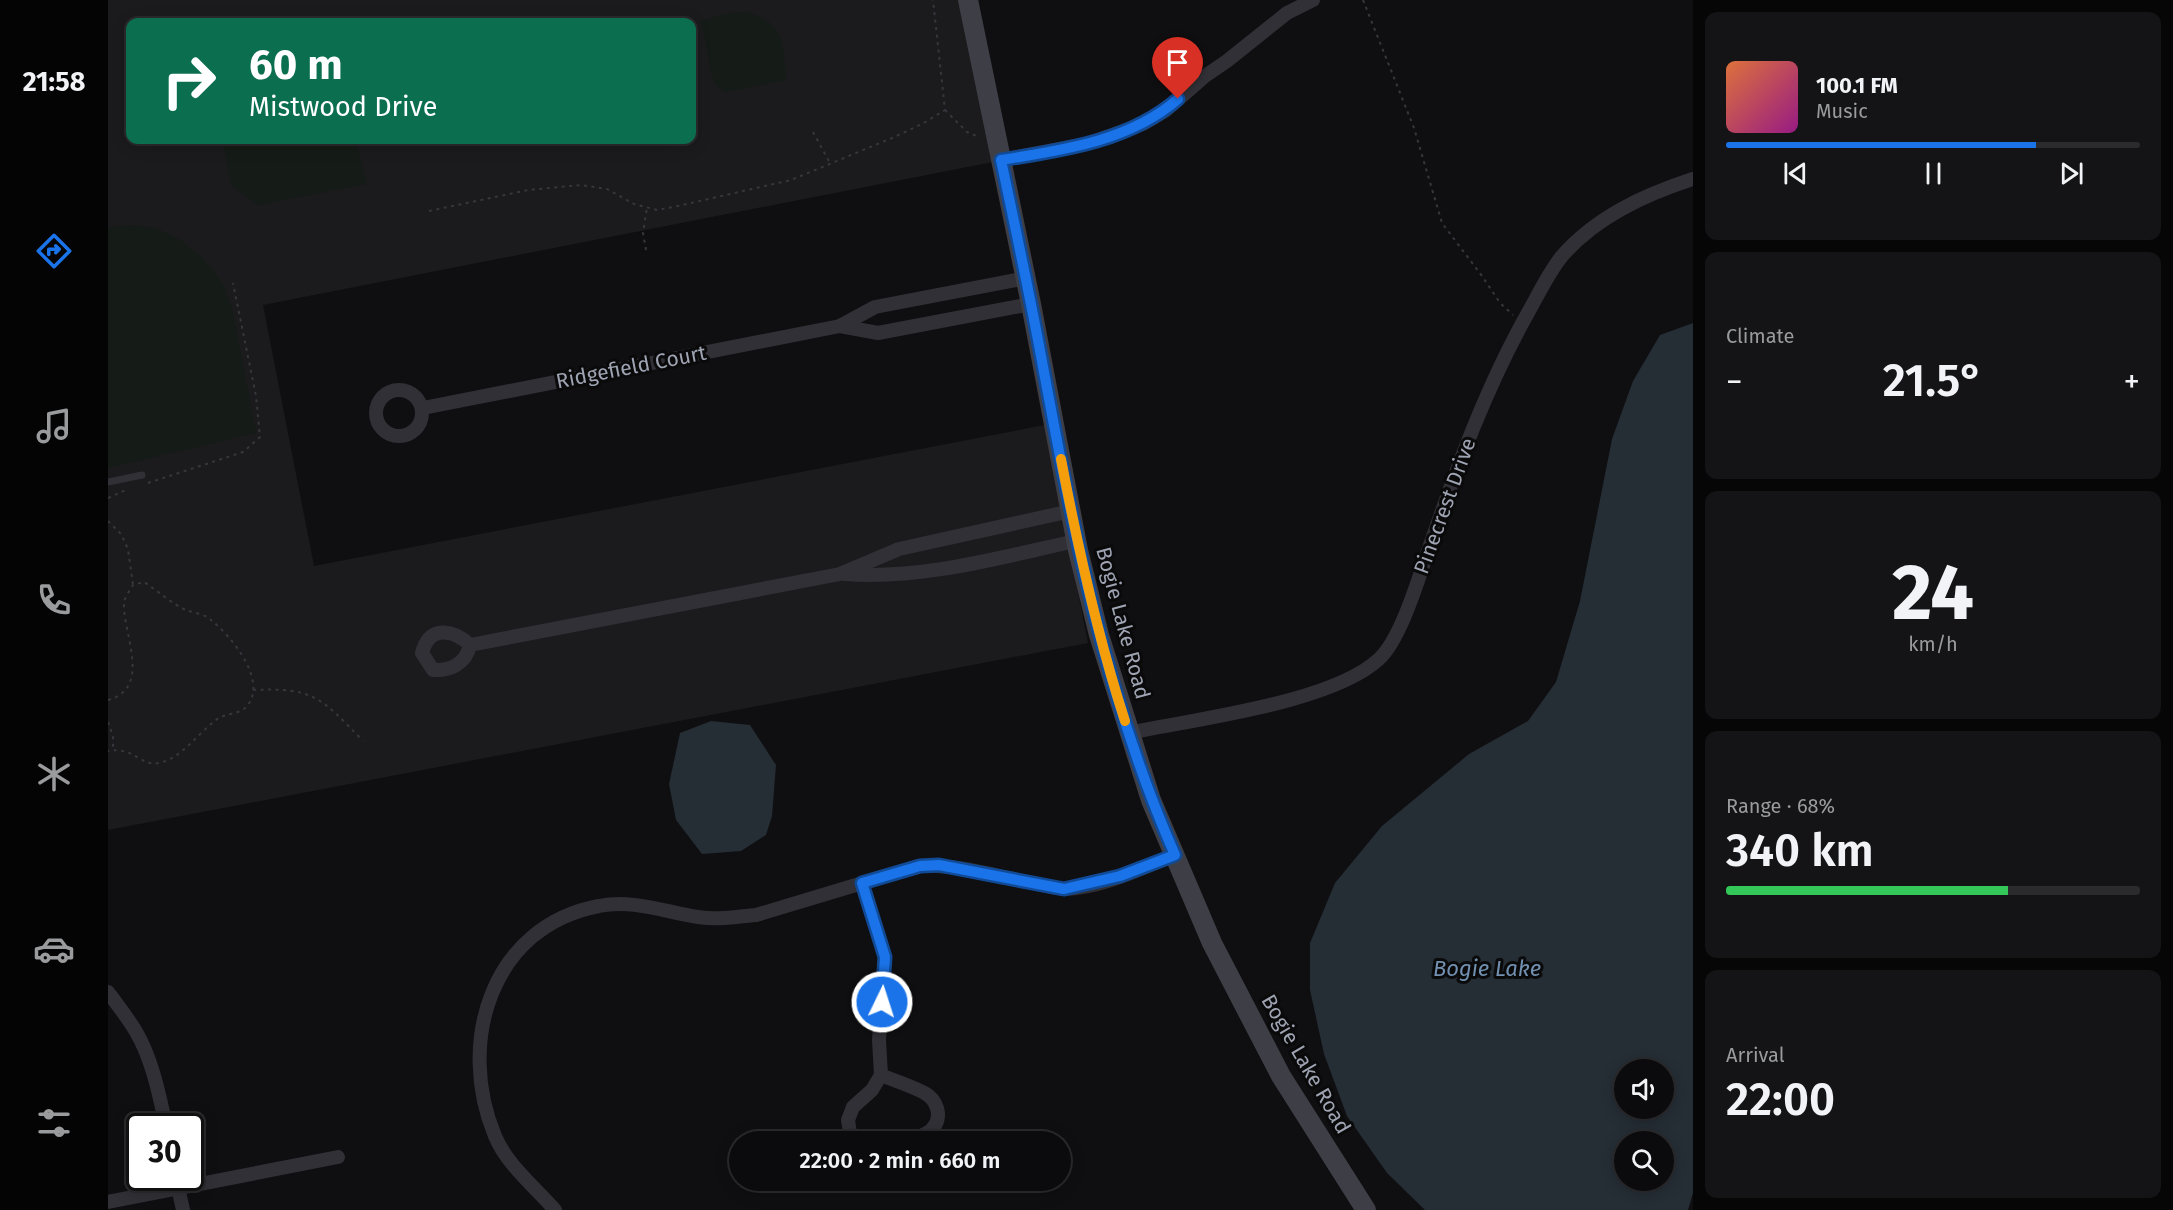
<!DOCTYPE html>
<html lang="en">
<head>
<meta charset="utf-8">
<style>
  :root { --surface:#0b0b0d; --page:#141416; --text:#f1f3f6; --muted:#9a9b9d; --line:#2b2b2e; --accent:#1a73e8 }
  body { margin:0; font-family:"Fira Sans",sans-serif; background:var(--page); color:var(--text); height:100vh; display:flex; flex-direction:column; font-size:22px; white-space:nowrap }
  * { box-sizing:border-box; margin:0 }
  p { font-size:20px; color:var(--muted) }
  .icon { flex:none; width:33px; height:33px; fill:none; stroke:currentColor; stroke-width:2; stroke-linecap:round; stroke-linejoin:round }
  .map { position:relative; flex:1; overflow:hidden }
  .sheet { display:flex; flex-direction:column; gap:12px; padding:12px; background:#060607; width:480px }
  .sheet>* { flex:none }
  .banner { position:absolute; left:18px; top:18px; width:570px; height:126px; border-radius:12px; box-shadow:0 3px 15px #0003,0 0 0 2px var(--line); background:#0b6e4f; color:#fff; overflow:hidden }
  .tools { position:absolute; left:1506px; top:1059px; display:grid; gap:12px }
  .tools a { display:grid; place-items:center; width:60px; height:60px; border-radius:50%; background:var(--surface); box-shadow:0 3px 15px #0003,0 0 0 2px var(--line); font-size:30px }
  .speed { position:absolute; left:18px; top:1113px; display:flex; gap:12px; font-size:30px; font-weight:700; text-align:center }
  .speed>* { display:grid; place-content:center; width:78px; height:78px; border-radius:50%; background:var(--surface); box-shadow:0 3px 15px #0003,0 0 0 2px var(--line); line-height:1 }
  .speed .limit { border:3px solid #111; border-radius:9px; background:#fff; color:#111 }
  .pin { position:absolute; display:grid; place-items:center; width:51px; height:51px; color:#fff; margin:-62px -26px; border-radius:50% 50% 50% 0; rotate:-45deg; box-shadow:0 0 6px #0007 }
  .pin .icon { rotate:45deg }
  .me { position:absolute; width:66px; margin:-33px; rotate:4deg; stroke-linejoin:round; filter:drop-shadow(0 0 4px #0008) }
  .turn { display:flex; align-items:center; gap:21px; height:126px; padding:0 24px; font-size:27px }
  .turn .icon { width:78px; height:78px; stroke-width:2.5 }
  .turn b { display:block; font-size:42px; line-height:51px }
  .big { font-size:45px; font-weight:600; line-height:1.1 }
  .sheet .tile { flex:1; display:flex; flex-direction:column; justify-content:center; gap:9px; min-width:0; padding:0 21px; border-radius:12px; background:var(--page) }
  .sheet .dial { align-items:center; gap:0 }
  .dial b { font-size:78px; line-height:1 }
  .song { display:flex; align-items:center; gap:18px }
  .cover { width:72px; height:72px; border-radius:9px; background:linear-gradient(135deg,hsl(20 70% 55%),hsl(310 70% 35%)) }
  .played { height:6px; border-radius:3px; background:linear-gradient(90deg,var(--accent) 75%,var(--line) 75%) }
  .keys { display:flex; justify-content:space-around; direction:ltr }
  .heat { display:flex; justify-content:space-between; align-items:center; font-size:33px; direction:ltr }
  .charge { height:9px; border-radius:4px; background:linear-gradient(90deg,#34c759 68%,var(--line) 0) }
  .trip { position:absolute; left:621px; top:1131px; width:342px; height:60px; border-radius:30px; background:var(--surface); box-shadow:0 3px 15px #0003,0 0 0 2px var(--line); font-weight:600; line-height:60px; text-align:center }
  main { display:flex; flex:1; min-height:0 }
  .menu { display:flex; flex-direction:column; width:108px; justify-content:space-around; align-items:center; background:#040405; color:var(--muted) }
  .menu .icon { width:42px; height:42px }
  .menu .on { color:var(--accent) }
  .menu b { font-size:27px; color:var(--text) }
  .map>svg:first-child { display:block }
  .built { fill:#1b1b1e; fill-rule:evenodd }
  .green { fill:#151b16 }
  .water { fill:#252d35; fill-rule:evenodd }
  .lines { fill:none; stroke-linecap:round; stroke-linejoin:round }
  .path { stroke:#36373d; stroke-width:2; stroke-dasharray:3 4.5; stroke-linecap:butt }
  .service { stroke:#303036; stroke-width:7 }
  .minor { stroke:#303036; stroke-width:14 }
  .secondary { stroke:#3e3f46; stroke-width:20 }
  .route-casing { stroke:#114b97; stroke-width:15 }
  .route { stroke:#1a73e8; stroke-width:10 }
  .slow { stroke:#f59e0b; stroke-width:10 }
  .labels { text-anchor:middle; stroke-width:6; stroke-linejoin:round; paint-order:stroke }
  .street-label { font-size:21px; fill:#9fa4b3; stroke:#0a0a0b }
  .water-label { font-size:22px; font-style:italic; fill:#7290b1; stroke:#0a0a0b }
</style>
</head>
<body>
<main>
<nav class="menu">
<b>21:58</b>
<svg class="icon on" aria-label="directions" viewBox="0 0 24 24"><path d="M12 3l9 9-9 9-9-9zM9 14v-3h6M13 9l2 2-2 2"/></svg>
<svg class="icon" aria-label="music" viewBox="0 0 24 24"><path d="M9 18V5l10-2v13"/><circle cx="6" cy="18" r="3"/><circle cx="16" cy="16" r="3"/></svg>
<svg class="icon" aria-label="phone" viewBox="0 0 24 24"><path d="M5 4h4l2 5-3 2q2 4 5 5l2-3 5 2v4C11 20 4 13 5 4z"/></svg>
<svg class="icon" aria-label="climate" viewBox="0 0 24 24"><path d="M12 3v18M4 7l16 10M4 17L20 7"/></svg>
<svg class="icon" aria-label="car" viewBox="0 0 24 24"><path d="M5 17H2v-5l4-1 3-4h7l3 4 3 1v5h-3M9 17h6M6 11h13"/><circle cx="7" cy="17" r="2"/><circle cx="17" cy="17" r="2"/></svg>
<svg class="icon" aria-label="filters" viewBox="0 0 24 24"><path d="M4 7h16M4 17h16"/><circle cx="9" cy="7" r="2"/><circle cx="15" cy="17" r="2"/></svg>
</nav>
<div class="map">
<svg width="1585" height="1210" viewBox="0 0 1585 1210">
  <rect width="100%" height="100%" fill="#0f0f11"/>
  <path class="built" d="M0 0H852L885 162 155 305 206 566 937 425 980 643 0 830ZM22 22H584V140H22Z"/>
  <g class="green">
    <path d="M636 12C676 20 676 45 678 80L617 92 606 83 593 21 622 13Z"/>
    <path d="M114 140H248L259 184 150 205 124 186Z"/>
    <path d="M23 225 47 228 71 239 94 257 114 282 124 308 148 433 0 468V227Z"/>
  </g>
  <g class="water">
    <path d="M1585 323V1193L1580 1210H1317L1279 1173 1239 1116 1216 1054 1202 990V943L1227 883 1274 826 1361 754 1420 721 1448 682 1472 601 1504 439 1525 381 1552 335ZM1516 1070H1556V1108H1516ZM1516 1142H1556V1180H1516Z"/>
    <path d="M603 721 642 725 668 765 664 816 658 835 633 851 594 854 568 820 561 784 572 733Z"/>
  </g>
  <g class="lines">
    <g class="path">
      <path d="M1255 0 1306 128 1334 223 1374 276 1392 303 1405 315"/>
      <path d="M837 110 859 132 871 137"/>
      <path d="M705 132 723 165"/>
      <path d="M321 211 420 190 473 185 499 189 526 204 549 210 570 206 683 180 784 138 814 124 837 110 825 0"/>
      <path d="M538 250 535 233 539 207"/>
      <path d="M40 483 135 452 152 437 148 396 125 283"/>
      <path d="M0 498 20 489"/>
      <path d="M0 521 13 534 20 549 25 585"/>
      <path d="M145 690C207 687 214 699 255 741"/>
      <path d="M0 700C45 688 14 632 16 602 17 597 22 590 25 585L36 582C50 591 64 604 78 610 86 613 97 614 103 620 123 636 159 679 140 705 131 716 118 712 108 720 89 734 74 758 51 763 33 767 26 746 0 751"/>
      <path d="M0 722 5 736V750"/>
    </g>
    <path class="service" d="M0 482 34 475"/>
    <g class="minor">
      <path d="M893 160 978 144 1035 124 1057 111 1097 76 1119 61 1179 13 1205 0"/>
      <path d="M732 326 770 333 923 304"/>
      <circle cx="291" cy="413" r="23"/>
      <path d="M315 408 732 326 767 307 918 278"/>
      <path d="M737 574C814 580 893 557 968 541"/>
      <path d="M362 645C358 664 342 671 325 670L314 653C321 626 344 628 362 645L732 574 791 549 963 511"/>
      <path d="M1021 733C1086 719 1224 703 1271 659 1293 639 1311 577 1321 548 1349 467 1379 385 1421 311 1431 293 1441 272 1454 256 1488 217 1536 195 1585 179"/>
      <path d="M0 992C9 1004 19 1017 27 1030 44 1058 51 1094 58 1126"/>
      <path d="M773 1075C786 1081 811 1088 821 1096 827 1101 829 1106 830 1113 831 1138 801 1138 782 1142"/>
      <path d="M751 1142 742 1133 740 1120 745 1107 764 1090 773 1075 771 1040 777 957 754 883"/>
      <path d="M68 1178 75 1210"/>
      <path d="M0 1202 230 1157"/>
      <path d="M447 1210C427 1187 399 1165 387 1136 348 1043 383 926 491 906 524 899 557 912 590 917 609 920 629 917 648 915L811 866C850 864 887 876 925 883 935 885 947 889 957 889 995 888 1033 868 1067 855"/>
    </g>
    <path class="secondary" d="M860 0 923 304 970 550 991 635 1043 800 1104 943 1173 1076 1258 1210"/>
  </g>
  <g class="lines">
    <defs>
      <path id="route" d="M774 1002 777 957 754 883 812 866 831 865 956 889 1012 876 1067 855C996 694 965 528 933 356 921 291 907 226 893 160 955 150 1022 141 1070 99"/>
    </defs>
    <use href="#route" class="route-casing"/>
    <use href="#route" class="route"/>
    <path class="slow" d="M953 459C970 548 989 635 1017 721"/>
  </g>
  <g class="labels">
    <g class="street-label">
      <text transform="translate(523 367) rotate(-11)" y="7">Ridgefield Court</text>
      <text transform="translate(1337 506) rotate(-70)" y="7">Pinecrest Drive</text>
      <text transform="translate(1015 623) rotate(75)" y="7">Bogie Lake Road</text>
      <text transform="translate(1198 1064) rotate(60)" y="7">Bogie Lake Road</text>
    </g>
    <g class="water-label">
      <text x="1379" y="976">Bogie Lake</text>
    </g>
  </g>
</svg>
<div class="tools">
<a><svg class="icon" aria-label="sound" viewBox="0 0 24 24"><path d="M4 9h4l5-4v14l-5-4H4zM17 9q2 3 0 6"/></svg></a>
<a><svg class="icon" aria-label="search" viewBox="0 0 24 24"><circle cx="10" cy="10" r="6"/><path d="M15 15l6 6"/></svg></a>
</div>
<div class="speed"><div class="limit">30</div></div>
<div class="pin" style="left:1070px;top:99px;background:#d93025"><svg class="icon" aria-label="arrive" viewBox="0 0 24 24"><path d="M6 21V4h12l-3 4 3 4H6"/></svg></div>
<svg class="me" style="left:774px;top:1002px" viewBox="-20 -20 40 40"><circle r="17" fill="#1a73e8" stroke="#fff" stroke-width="3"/><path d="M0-11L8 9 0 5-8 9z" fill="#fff"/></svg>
<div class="trip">22:00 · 2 min · 660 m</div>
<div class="banner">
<div class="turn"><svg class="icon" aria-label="right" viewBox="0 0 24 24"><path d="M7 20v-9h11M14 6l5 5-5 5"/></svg><div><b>60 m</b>Mistwood Drive</div></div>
</div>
</div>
<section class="sheet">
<div class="tile">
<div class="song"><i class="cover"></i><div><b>100.1 FM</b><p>Music</p></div></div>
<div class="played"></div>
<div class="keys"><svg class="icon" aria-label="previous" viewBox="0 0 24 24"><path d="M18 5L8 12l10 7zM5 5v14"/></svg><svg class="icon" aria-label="pause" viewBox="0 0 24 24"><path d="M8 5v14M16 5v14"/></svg><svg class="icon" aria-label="next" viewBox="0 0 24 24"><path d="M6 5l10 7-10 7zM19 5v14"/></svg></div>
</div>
<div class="tile"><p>Climate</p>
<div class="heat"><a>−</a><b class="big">21.5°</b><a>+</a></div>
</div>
<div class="tile dial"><b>24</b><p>km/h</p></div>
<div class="tile"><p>Range · 68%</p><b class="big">340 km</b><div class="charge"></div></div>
<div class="tile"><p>Arrival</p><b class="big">22:00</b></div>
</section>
</main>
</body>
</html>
